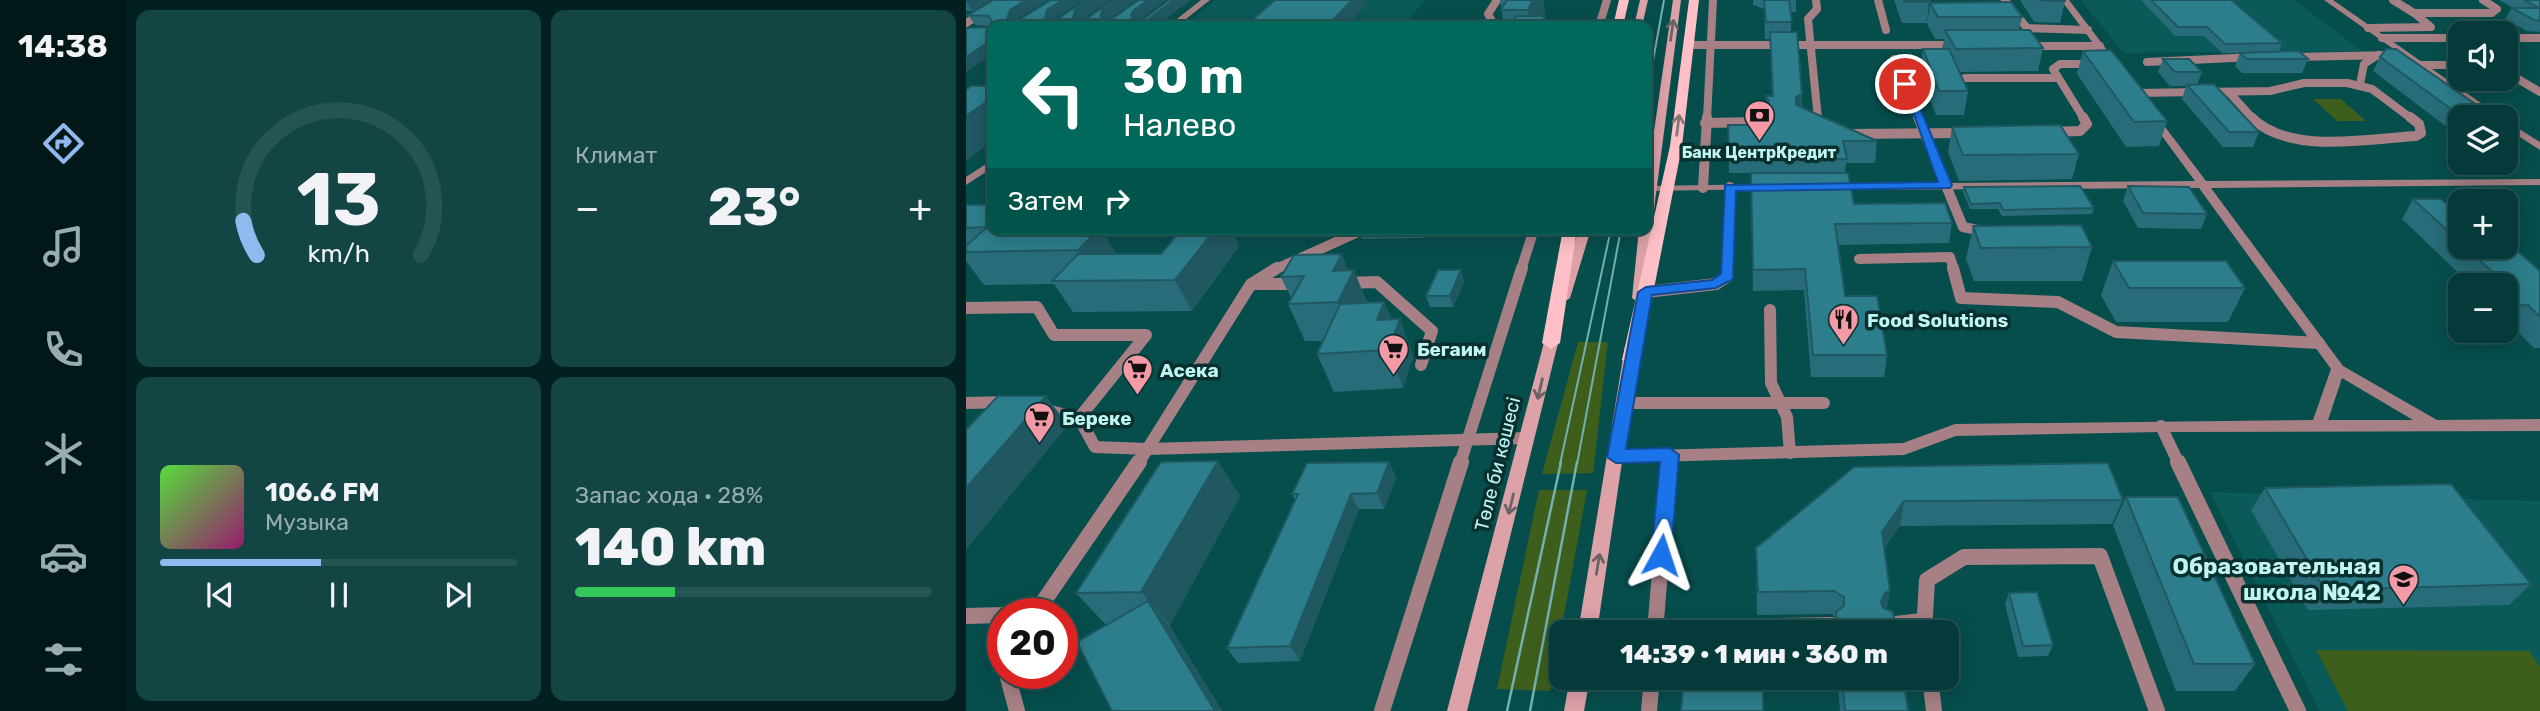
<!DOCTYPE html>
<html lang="ru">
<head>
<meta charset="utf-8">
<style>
  :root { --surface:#043a39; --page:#124544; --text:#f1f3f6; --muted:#97adae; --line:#255453; --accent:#90b9f0 }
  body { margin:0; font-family:Rubik,sans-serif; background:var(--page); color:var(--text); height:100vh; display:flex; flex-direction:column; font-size:26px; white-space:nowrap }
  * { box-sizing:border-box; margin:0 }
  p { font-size:23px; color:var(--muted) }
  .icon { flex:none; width:38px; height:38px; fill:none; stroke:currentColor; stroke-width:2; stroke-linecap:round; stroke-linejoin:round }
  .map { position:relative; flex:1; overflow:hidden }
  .drawer { display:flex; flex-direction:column; gap:10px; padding:10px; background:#02201f; width:840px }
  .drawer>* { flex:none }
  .guide { position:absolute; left:21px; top:21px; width:665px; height:214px; border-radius:14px; box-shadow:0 4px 18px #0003,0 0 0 2px var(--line); background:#00695c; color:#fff; overflow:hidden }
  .tools { position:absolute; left:1482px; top:21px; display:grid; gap:14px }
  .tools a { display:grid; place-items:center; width:70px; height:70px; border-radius:14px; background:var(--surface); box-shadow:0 4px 18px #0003,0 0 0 2px var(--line); font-size:35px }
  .speed { position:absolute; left:21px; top:598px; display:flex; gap:14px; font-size:35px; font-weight:700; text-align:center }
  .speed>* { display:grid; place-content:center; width:91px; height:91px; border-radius:50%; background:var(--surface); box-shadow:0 4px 18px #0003,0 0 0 2px var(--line); line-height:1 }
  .speed .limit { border:10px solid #d22; background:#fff; color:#111 }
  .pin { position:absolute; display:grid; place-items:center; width:60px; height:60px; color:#fff; margin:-30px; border:4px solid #fff; border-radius:50%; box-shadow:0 2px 7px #0007 }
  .me { position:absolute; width:77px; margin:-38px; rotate:5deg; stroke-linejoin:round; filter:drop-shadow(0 0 5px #0008) }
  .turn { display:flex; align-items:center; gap:24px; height:147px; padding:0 21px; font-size:32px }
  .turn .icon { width:91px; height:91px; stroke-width:2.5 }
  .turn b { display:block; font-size:49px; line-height:60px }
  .then { display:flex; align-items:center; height:66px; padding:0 21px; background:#0003; gap:14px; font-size:26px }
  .big { font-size:52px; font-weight:800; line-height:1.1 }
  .drawer .widget { flex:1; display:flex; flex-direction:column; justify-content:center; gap:10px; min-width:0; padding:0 24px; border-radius:14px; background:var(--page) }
  .drawer .dial { align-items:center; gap:0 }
  .dial svg { height:182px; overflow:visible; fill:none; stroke:var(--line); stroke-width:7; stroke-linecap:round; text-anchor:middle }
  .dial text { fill:var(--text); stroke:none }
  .song { display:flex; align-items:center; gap:21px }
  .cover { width:84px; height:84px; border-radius:10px; background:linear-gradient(135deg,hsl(110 70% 55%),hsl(320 70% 35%)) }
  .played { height:7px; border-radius:4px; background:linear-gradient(90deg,var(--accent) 45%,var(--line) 45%) }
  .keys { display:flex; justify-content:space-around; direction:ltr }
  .heat { display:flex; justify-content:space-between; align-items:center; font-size:38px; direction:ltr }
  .charge { height:10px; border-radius:5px; background:linear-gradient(90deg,#34c759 28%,var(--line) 0) }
  .drawer .tiles { flex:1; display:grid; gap:10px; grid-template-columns:repeat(2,1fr) }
  .trip { position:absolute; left:583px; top:620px; width:410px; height:70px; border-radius:14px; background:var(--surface); box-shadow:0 4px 18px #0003,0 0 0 2px var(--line); font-weight:800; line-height:70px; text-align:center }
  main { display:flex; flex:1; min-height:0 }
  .tabs { display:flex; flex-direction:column; width:126px; justify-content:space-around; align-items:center; background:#021717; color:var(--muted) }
  .tabs .icon { width:49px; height:49px }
  .tabs .on { color:var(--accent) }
  .tabs b { font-size:32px; color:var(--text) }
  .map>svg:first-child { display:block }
  .built { fill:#095a58 }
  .green { fill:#3e5e1c }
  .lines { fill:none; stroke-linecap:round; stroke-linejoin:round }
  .lane-far3 { stroke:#a68084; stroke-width:8 }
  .lane-far2 { stroke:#a68084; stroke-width:10 }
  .lane-far1 { stroke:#a68084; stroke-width:12 }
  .lane { stroke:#a68084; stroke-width:16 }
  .street { fill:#a68084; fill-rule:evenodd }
  .secondary { fill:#dda1a8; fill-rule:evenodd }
  .primary { fill:#febfc6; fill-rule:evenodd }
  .tram-far1 { stroke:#74b0ad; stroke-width:2 }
  .tram { stroke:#74b0ad; stroke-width:2.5 }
  .wall { fill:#276c78 }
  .shaded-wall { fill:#205862 }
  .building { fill:#2d7e8c; stroke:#205862; stroke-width:2 }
  .oneway { stroke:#686365 }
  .oneway2 { stroke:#84787a }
  .route { fill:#1a73e8; stroke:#114b97; stroke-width:2 }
  .labels { text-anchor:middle; stroke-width:7; stroke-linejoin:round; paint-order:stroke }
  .far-poi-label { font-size:16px; font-weight:bold; fill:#c1f5f2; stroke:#09302f }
  .poi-label { font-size:19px; font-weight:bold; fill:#c1f5f2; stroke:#09302f; text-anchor:start }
  .street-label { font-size:19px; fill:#c1f5f2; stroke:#09302f }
  .near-poi-label { font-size:23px; font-weight:bold; fill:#c1f5f2; stroke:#09302f; text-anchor:end }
</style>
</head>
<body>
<main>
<nav class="tabs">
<b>14:38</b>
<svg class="icon on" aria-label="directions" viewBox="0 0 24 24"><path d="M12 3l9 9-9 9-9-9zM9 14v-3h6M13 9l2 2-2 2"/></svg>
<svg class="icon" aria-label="music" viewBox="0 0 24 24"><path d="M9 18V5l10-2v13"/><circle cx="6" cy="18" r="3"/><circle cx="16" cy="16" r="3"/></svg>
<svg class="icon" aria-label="phone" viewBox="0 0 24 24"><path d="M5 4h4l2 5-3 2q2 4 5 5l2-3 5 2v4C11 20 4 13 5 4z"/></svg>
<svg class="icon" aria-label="climate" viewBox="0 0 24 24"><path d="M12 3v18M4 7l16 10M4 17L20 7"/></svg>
<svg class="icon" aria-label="car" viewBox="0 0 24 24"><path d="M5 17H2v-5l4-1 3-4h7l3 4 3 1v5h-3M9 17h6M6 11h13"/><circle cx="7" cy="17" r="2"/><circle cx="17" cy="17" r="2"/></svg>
<svg class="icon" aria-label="filters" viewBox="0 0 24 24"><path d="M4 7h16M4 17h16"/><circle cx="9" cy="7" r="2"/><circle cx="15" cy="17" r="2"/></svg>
</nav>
<section class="drawer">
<div class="tiles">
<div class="widget dial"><svg viewBox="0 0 100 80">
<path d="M14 69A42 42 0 1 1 86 69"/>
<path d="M14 69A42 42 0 0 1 8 54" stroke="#90b9f0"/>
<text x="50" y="56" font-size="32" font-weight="700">13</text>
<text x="50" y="72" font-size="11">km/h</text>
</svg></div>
<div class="widget"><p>Климат</p>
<div class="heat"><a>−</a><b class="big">23°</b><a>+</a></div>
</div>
<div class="widget">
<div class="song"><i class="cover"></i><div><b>106.6 FM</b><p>Музыка</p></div></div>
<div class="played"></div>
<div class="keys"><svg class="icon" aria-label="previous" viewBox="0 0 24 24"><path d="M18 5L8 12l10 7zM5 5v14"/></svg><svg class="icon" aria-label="pause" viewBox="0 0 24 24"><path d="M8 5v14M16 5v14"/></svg><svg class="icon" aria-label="next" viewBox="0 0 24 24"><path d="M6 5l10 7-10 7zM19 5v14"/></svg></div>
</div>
<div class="widget"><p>Запас хода · 28%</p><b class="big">140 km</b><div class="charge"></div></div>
</div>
</section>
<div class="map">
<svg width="1574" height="711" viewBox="0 0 1574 711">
  <rect width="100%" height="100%" fill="#064e4c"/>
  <g class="built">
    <path d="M250 0H459L438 26H217Z"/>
    <path d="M1115 0H1328L1396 51 1158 53Z"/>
    <path d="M1244 492 1574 501V711H1354Z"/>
  </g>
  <g class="green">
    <path d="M1347 99H1375L1400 121H1371Z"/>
    <path d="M612 342H642L627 473 576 474Z"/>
    <path d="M573 490H621L584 691 531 689Z"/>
    <path d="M1350 650 1563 651 1574 667V711H1382Z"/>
  </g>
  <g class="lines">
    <g class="lane-far3">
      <path d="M850 0 851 9 842 19 852 119"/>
      <path d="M912 0 920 30"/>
      <path d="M1039 0 1061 28 1122 30"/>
      <path d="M1427 0 1448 13"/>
      <path d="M0 23 38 0"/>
      <path d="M90 26 130 0"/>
      <path d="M118 26 155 0"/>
      <path d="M529 26 522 14 531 0"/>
      <path d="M633 26 641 0"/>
      <path d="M1402 28 1465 27 1448 13H1526L1531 9 1517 0"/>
      <path d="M1416 38H1494"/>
      <path d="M1540 38H1574"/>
      <path d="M723 45H992"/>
      <path d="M1059 46H1134"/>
      <path d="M1325 57 1429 55"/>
      <path d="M928 59 953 119"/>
      <path d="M1181 62 1289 57"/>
      <path d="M1455 65H1494"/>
      <path d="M1540 72 1574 92"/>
      <path d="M999 78H1092"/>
      <path d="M1394 84 1398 64 1412 55"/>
      <path d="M1263 92 1287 119"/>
      <path d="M1169 93 1304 91 1338 83H1381L1406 89 1446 119"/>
      <path d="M741 119 747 0"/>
      <path d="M1118 119 1087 69 1094 64H1129"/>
    </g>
    <g class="lane-far2">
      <path d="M851 117 852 123 857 126"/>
      <path d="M952 117 997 227 1021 232"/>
      <path d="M1285 117C1322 155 1401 139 1450 136L1455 133 1453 124 1444 117"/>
      <path d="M739 123 795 122"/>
      <path d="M1083 132 1114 131 1121 124 1117 117"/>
      <path d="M880 134 999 133"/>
      <path d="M737 188 741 117"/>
      <path d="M893 259 984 257 988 270"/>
      <path d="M308 270 390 233"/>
      <path d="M555 270 568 229"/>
      <path d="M762 270 764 187"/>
    </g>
    <g class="lane-far1">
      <path d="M987 268 995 298 1092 302 1150 332 1353 343"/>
      <path d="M287 283 311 268"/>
      <path d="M377 283 411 282 466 331 455 365"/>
      <path d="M680 292 750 284 762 276V268"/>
      <path d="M0 308 71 307 88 335H180L113 418"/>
      <path d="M804 310 805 383 821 417 824 453"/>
      <path d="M0 403 42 402"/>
      <path d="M658 403H858"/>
      <path d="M80 410 113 418 129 447 182 449 562 438"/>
      <path d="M1195 426 1213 464"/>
      <path d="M172 464 285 284H335"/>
      <path d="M494 464 556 268"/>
      <path d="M703 464 704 455"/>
    </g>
    <g class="lane">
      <path d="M1212 462 1332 711"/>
      <path d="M69 614 173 462"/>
      <path d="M0 616 37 615"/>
      <path d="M921 625 956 621"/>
      <path d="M690 628 866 625"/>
      <path d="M689 632 703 462"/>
      <path d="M958 632 961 580 998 557 1134 556 1191 711"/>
      <path d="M41 674 51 711"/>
      <path d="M964 677 968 711"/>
      <path d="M416 711 495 462"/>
      <path d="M683 711 686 677"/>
    </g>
    <g class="street">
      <path d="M235 0H244L211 26H202Z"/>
      <path d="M1095 0H1103L1150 62V66H1144Z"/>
      <path d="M1358 0H1367L1535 117H1524Z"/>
      <path d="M1187 114 1190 115 1240 181 1574 179V185L1245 188 1377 366 1471 420 1574 419V431L1195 432 990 436 938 455 650 463 644 461 642 457 644 453 650 451 937 443 989 424 1347 420 1365 369 1233 188 868 190 863 187 868 184 1229 181 1182 117ZM1376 378 1447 420H1362Z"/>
      <path d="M1540 121 1574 142V150L1540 128Z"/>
      <path d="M26 160V168L0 185V177Z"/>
      <path d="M803 184 808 187 807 189 681 191V187L684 186Z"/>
    </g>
    <g class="secondary">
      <path d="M674 0H682L676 26H668Z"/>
      <path d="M707 0H715L687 217 681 220V180Z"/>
      <path d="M681 226 685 229 678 298 672 302 666 298 673 229H681Z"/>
      <path d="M613 229H625L604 298 598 302 592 298Z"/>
      <path d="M588 327 595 331 501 711H481L581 331Z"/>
      <path d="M666 341 673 346 631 632H612L659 346Z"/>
      <path d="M604 677H624L618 711H598Z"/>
    </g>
    <g class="primary">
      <path d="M653 0H663L657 26H647Z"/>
      <path d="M723 0H733L716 146 674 360 665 366 656 360 704 146Z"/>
      <path d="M597 229H611L594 343 585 349 576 343Z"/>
    </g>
    <g class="tram-far1">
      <path d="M681 94 698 0"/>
      <path d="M594 464 645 229"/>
      <path d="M611 464 655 229"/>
    </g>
    <g class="tram">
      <path d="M541 711 595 462"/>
      <path d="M564 711 611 462"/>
    </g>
  </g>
  <g class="wall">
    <path d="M0 0 7 11H0Z"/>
    <path d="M28 0 51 21 86 20 85 26 24 27V26L9 25 2 15Z"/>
    <path d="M121 0 113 26H95L91 19Z"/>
    <path d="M147 0 140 26H124L120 19Z"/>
    <path d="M203 0 191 26H177L175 21Z"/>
    <path d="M534 0H577L579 11 576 16 580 26H538Z"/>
    <path d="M787 0H830V12H825V32L836 94V107L911 141 909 163H880L879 173 888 204 986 223 983 243 872 245 879 296 921 355 918 377H845L838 290 787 291 785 173H763L762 125H796V108L800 104V96H806L804 39H799L798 9 787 5Z"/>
    <path d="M928 0H963L961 23H936Z"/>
    <path d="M1054 0H1099V1L1094 23 1068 22Z"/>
    <path d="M1175 0H1265L1316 43 1313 52 1342 59 1336 73H1276L1269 66 1274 53H1256L1238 36H1209Z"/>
    <path d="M1533 0H1574V32L1561 31 1539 19 1546 8H1547Z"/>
    <path d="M402 2 381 26H279Z"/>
    <path d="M964 3 1056 17 1053 30 1077 48 1072 71 993 72 1002 91 998 115H970L954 72 957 49H976L978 39H969L961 24Z"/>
    <path d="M143 21H172L170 26H146Z"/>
    <path d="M1117 51 1201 121 1193 146 1160 147 1111 74Z"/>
    <path d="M1414 57 1528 117H1494V137L1407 71Z"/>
    <path d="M1197 59 1236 72 1231 85 1293 132 1287 147H1257L1216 99 1220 86H1204L1192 72Z"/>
    <path d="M1540 126 1549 132 1540 146Z"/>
    <path d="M986 127 1113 154 1106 179 993 181 982 152Z"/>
    <path d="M1162 186 1241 214 1235 229 1172 228 1157 201Z"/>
    <path d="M998 187 1128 208 1126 214 1036 216 1032 209H1004L997 192Z"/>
    <path d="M1447 199 1494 215V247H1540L1574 271V348H1568L1546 326 1540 327V285H1494V320L1479 304 1493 283H1503L1436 219Z"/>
    <path d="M0 205 26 229H135L150 254H195L216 229H265L273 246 226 311 107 312 88 284 18 285 0 261Z"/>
    <path d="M1007 226 1126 247 1116 281H1008L1000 259Z"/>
    <path d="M392 229H478V231H461L457 238 396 239Z"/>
    <path d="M1147 261 1279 288 1262 322H1150L1135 295Z"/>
    <path d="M388 270 401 303 418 302 425 319H434L447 357 437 388 368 392 351 354 357 341H339L322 304 325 298 315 277Z"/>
    <path d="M495 270 498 282 487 307H464L460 296Z"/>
    <path d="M423 462 430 478 418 509H393L334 661 272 663 261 648 329 500 326 494Z"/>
    <path d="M888 467 1157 500 1146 524 934 526 919 547 921 610 930 632H868L869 617 866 614 791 615 790 548Z"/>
    <path d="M1299 488 1565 584 1543 605 1342 610 1285 510Z"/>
    <path d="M274 496 204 625H203L256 711H146L140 625 110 593Z"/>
    <path d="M1160 497 1289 664 1269 691H1210L1147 525Z"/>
    <path d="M1043 593 1087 645 1082 656 1052 657 1039 604Z"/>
    <path d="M871 677H937L942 711H874Z"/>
  </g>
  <g class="shaded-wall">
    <path d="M3 0H25L7 11 0 1Z"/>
    <path d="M60 0H82L49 20 51 26H46L41 19 44 10Z"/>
    <path d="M97 0H118L86 20 85 26H66L65 24 81 10Z"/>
    <path d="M124 0H144L114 21 113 26H111L107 19 109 10Z"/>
    <path d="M151 0H170L141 21 140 26H138L134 19 136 10Z"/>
    <path d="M182 0H200L172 21 170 26 165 16 167 11Z"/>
    <path d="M208 0H225L191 26H182L180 21Z"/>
    <path d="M386 0H401L402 2 381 26H364L363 24Z"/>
    <path d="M567 0H577L579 11 572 26H565L562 10Z"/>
    <path d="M579 16 580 26H574Z"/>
    <path d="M26 40V55L0 72V57Z"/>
    <path d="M836 94 835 115 830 119V97Z"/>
    <path d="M26 98V141L0 161V116Z"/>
    <path d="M26 220V229L35 251 18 227Z"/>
    <path d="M133 229H135L154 261 131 281 112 250Z"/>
    <path d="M249 229H265L273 246 226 311 209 280Z"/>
    <path d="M455 229H460L461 231 457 238Z"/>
    <path d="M376 254 385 277 388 270 402 307 387 340 372 302 367 271Z"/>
    <path d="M495 270 498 282 487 307 484 296Z"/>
    <path d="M418 302 429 332 434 319 447 357 437 388 411 320Z"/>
    <path d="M80 396 102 425 0 550V488Z"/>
    <path d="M252 461 274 496 204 625 175 592Z"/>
    <path d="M423 462 430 478 418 509 411 493Z"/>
    <path d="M385 494 393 509 334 661 324 646Z"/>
    <path d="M938 501 934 526 912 556 916 532Z"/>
    <path d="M924 591 920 615 915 602 919 593Z"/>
    <path d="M182 601 206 629 256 711H249Z"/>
  </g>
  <g class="building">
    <path d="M28 0H60L44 10 41 19 51 21 85 0H97L81 10 79 19 65 24H50L47 26H26V40L0 57V28L24 27 26 21 23 16 2 15Z"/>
    <path d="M121 0H124L109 10 107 19H91Z"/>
    <path d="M147 0H151L136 10 134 19H120Z"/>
    <path d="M173 0H182L167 11 165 16 168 21H143Z"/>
    <path d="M203 0H208L180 21H175Z"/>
    <path d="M309 0H386L363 24H335L334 26H279Z"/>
    <path d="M541 0H567L562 10H535Z"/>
    <path d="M798 0H823L826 22H800Z"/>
    <path d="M938 0H963L964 2H938Z"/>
    <path d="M1072 0H1099V1Z"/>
    <path d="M1185 0H1265L1316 43 1259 44 1241 27H1212Z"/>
    <path d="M1558 0H1574V21L1568 20 1546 8H1573Z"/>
    <path d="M1045 2 1056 17H972L964 3Z"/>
    <path d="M550 16H579L574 26H545Z"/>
    <path d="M979 30H1064L1077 48 990 49Z"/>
    <path d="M804 32H831L836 94 830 97V105L911 141H877L881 159 785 160V151H763L762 125H797L796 108 803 101 800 96H807Z"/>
    <path d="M957 49H983L1002 91H973Z"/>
    <path d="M1420 49H1430L1528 117H1496L1414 57Z"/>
    <path d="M1145 50 1201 121 1168 122 1117 51Z"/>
    <path d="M1333 51 1342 59H1281L1274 53Z"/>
    <path d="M1197 59H1223L1236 72H1209Z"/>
    <path d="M1248 84 1293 132H1263L1221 85Z"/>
    <path d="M5 86H26V98L0 116V90Z"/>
    <path d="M1094 125 1113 154 997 155 986 127Z"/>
    <path d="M1540 126 1549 132H1540Z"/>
    <path d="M785 173H882L888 204 979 203 986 223 869 224 879 296H911L921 355H847L839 269 787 270Z"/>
    <path d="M1114 186 1128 208 1037 210 1034 203 1005 204 998 187Z"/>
    <path d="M1162 186 1223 187 1241 214 1177 213Z"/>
    <path d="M1447 199H1475L1494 215V242Z"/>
    <path d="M0 205H26V220L18 227 0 228Z"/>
    <path d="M1115 225 1126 247 1015 248 1007 226Z"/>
    <path d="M19 229H133L112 250 0 252V246Z"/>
    <path d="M216 229H249L209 280 86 281 112 254H195Z"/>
    <path d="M1540 241 1574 271V317L1562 305 1540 306V285H1495L1493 283H1539L1499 247H1540Z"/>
    <path d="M376 254 367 271 388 270 372 302 322 304 338 276 315 277 328 255Z"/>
    <path d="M1147 261H1260L1279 288H1163Z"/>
    <path d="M472 270H495L484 296H460Z"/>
    <path d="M418 302 411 320 434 319 422 350 351 354 374 304Z"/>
    <path d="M32 396H80L0 488V430Z"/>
    <path d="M252 461 175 592 110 593 195 462Z"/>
    <path d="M423 462 411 493 385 494 324 646 261 648 332 494H326L341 463Z"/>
    <path d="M1142 463 1157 500 938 501 916 532 924 591 919 593 915 602 917 608 927 612 930 632H872L870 612 878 606V597L868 591 792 592 790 548 888 467Z"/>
    <path d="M1485 484 1565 584 1359 590 1299 488Z"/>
    <path d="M1160 497H1212L1289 664H1228Z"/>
    <path d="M1071 592 1087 645 1057 646 1043 593Z"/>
    <path d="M182 601 249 711H146L111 642Z"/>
    <path d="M728 677H787V685H797V711H715L717 684H727Z"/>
    <path d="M876 677H937L942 711H879Z"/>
  </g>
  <defs><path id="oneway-shaft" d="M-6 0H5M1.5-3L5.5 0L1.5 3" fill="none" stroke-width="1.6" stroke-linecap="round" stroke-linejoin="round" transform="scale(1.75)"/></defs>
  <g class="oneway">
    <use href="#oneway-shaft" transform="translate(706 30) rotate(-82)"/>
    <use href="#oneway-shaft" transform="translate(574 389) rotate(103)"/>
    <use href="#oneway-shaft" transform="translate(545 504) rotate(104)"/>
    <use href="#oneway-shaft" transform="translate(632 564) rotate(-81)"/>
  </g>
  <use class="oneway2" href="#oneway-shaft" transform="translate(712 125) rotate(-83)"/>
  <path class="route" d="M936 81 944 84 986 185 984 188 770 191 767 279 750 288 686 295 660 449 704 448 713 455 705 555 703 561 695 564 688 561 685 555 694 462 650 463 641 457 672 292 680 287 746 280 755 274 759 185 972 182Z"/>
  <defs>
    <symbol id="bank-pin" viewBox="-11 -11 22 30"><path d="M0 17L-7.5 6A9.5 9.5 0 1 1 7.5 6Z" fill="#f49aa6" stroke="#09302f"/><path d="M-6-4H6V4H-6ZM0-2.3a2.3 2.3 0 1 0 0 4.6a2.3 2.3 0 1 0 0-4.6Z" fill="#111"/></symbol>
    <symbol id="restaurant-pin" viewBox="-11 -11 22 30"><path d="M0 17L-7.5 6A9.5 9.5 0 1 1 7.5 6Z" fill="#f49aa6" stroke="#09302f"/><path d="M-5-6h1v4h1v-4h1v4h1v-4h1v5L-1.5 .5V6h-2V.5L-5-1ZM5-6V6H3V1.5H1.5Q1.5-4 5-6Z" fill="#111"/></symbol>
    <symbol id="supermarket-pin" viewBox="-11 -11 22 30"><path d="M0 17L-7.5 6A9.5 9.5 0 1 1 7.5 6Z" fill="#f49aa6" stroke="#09302f"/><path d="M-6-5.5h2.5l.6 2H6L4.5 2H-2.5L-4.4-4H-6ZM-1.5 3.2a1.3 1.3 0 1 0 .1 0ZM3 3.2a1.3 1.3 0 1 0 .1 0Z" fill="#111"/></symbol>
    <symbol id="school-pin" viewBox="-11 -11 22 30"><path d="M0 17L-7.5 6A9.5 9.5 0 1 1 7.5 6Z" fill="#f49aa6" stroke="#09302f"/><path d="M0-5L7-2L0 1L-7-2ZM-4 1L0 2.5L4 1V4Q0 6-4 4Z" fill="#111"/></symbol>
  </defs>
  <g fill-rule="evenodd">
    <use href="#bank-pin" x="776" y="98" width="35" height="47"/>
    <use href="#restaurant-pin" x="860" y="302" width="35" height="47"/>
    <use href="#supermarket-pin" x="410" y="332" width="35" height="47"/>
    <use href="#supermarket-pin" x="154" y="352" width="35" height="47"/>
    <use href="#supermarket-pin" x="56" y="400" width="35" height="47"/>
    <use href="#school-pin" x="1420" y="562" width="35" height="47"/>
  </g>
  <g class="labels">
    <g class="far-poi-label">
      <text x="793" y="158">Банк ЦентрКредит</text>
    </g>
    <g class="poi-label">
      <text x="901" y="327">Food Solutions</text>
      <text x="451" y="356">Бегаим</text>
      <text x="194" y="377">Асека</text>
      <text x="96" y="425">Береке</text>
    </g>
    <g class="street-label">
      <text transform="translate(531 464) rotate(-76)" y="7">Төле би көшесі</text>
    </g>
    <g class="near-poi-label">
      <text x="1415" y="574">Образовательная<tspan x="1415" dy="26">школа №42</tspan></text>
    </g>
  </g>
</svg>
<div class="tools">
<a><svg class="icon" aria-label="sound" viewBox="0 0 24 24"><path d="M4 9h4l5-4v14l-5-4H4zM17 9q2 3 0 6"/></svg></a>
<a><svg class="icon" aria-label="layers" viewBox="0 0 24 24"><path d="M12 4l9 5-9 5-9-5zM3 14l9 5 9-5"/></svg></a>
<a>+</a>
<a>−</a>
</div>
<div class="speed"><div class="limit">20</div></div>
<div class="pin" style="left:939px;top:84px;background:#d93025"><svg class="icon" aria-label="arrive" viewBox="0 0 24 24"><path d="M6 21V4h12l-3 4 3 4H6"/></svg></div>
<svg class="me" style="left:695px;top:555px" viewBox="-20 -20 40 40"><path d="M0-17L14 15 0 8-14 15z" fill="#1a73e8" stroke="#fff" stroke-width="4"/></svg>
<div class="trip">14:39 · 1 мин · 360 m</div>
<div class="guide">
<div class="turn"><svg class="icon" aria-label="left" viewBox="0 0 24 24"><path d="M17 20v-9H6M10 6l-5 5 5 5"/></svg><div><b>30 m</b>Налево</div></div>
<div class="then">Затем<svg class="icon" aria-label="right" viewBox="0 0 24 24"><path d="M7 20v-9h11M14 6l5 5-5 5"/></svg></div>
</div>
</div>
</main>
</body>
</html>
